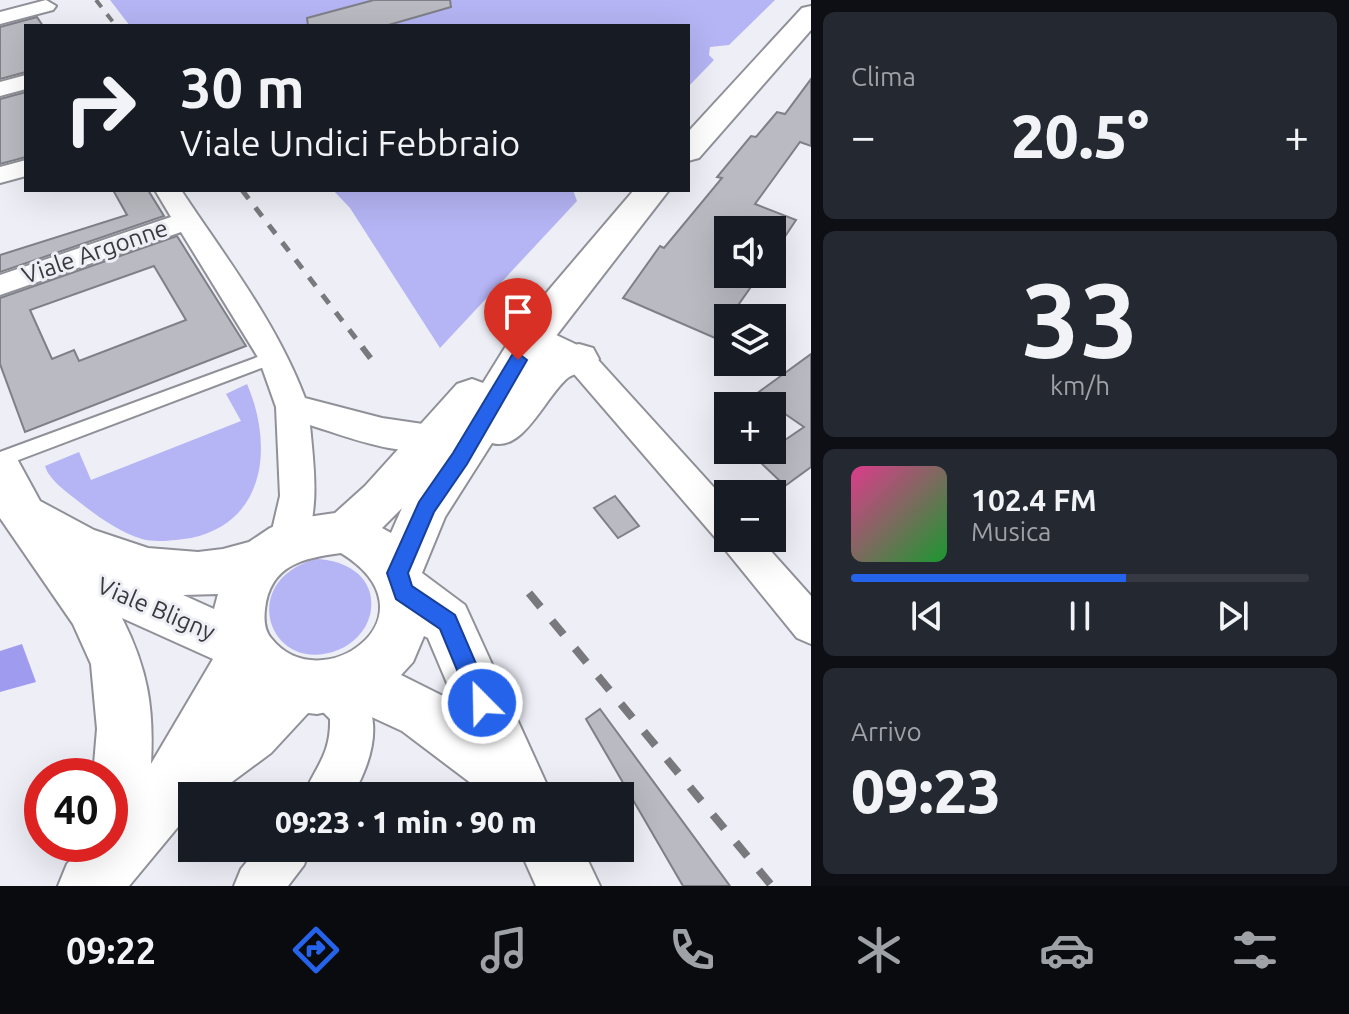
<!DOCTYPE html>
<html lang="it">
<head>
<meta charset="utf-8">
<style>
  :root { --surface:#171b24; --page:#242831; --text:#f1f3f6; --muted:#9ea1a6; --line:#363941; --accent:#2563eb }
  body { margin:0; font-family:Ubuntu,sans-serif; background:var(--page); color:var(--text); height:100vh; display:flex; flex-direction:column; font-size:30px; white-space:nowrap }
  * { box-sizing:border-box; margin:0 }
  p { font-size:26px; color:var(--muted) }
  .icon { flex:none; width:44px; height:44px; fill:none; stroke:currentColor; stroke-width:2; stroke-linecap:round; stroke-linejoin:round }
  .map { position:relative; flex:1; overflow:hidden }
  .drawer { display:flex; flex-direction:column; gap:12px; padding:12px; background:#0d0f14; width:538px }
  .drawer>* { flex:none }
  .top-card { position:absolute; left:24px; top:24px; width:666px; height:168px; border-radius:0px; box-shadow:0 8px 32px #0002; background:#171b24; color:var(--text); overflow:hidden }
  .buttons { position:absolute; left:714px; top:216px; display:grid; gap:16px }
  .buttons a { display:grid; place-items:center; width:72px; height:72px; border-radius:0px; background:var(--surface); box-shadow:0 8px 32px #0002; font-size:40px }
  .speed { position:absolute; left:24px; top:758px; display:flex; gap:16px; font-size:40px; font-weight:700; text-align:center }
  .speed>* { display:grid; place-content:center; width:104px; height:104px; border-radius:50%; background:var(--surface); box-shadow:0 8px 32px #0002; line-height:1 }
  .speed .limit { border:12px solid #d22; background:#fff; color:#111 }
  .pin { position:absolute; display:grid; place-items:center; width:68px; height:68px; color:#fff; margin:-82px -34px; border-radius:50% 50% 50% 0; rotate:-45deg; box-shadow:0 0 8px #0007 }
  .pin .icon { rotate:45deg }
  .me { position:absolute; width:88px; margin:-44px; rotate:337deg; stroke-linejoin:round; filter:drop-shadow(0 0 6px #0008) }
  .turn { display:flex; align-items:center; gap:28px; height:168px; padding:0 24px; font-size:36px }
  .turn .icon { width:104px; height:104px; stroke-width:2.5 }
  .turn b { display:block; font-size:56px; line-height:68px }
  .big { font-size:60px; font-weight:800; line-height:1.1 }
  .drawer .tile { flex:1; display:flex; flex-direction:column; justify-content:center; gap:12px; min-width:0; padding:0 28px; border-radius:12px; background:var(--page) }
  .drawer .dial { align-items:center; gap:0 }
  .dial b { font-size:104px; line-height:1 }
  .song { display:flex; align-items:center; gap:24px }
  .cover { width:96px; height:96px; border-radius:12px; background:linear-gradient(135deg,hsl(330 70% 55%),hsl(130 70% 35%)) }
  .played { height:8px; border-radius:4px; background:linear-gradient(90deg,var(--accent) 60%,var(--line) 60%) }
  .keys { display:flex; justify-content:space-around; direction:ltr }
  .heat { display:flex; justify-content:space-between; align-items:center; font-size:44px; direction:ltr }
  .trip { position:absolute; left:178px; top:782px; width:456px; height:80px; border-radius:0px; background:var(--surface); box-shadow:0 8px 32px #0002; font-weight:800; line-height:80px; text-align:center }
  .tab-bar { display:flex; height:128px; justify-content:space-around; align-items:center; background:#090b0e; color:var(--muted) }
  .tab-bar .icon { width:56px; height:56px }
  .tab-bar .current { color:var(--accent) }
  .tab-bar b { font-size:36px; color:var(--text) }
  main { display:flex; flex:1; min-height:0 }
  .map>svg:first-child { display:block }
  .green { fill:#b5b4f4 }
  .water { fill:#9f9cef }
  .building { fill:#babac2; stroke:#7f7f87; stroke-width:2; fill-rule:evenodd }
  .lines { fill:none; stroke-linecap:round; stroke-linejoin:round }
  .service-casing { stroke:#909098; stroke-width:4 }
  .minor-casing { stroke:#909098; stroke-width:4 }
  .tertiary-casing { stroke:#909098; stroke-width:4 }
  .service { fill:#fff; fill-rule:evenodd }
  .minor { fill:#fff; fill-rule:evenodd }
  .tertiary { fill:#fff; fill-rule:evenodd }
  .rail-far3 { stroke:#78787d; stroke-width:4; stroke-dasharray:9 9; stroke-linecap:butt }
  .rail-far2 { stroke:#78787d; stroke-width:5; stroke-dasharray:11 11; stroke-linecap:butt }
  .rail-far1 { stroke:#78787d; stroke-width:6; stroke-dasharray:14 14; stroke-linecap:butt }
  .rail { stroke:#78787d; stroke-width:8; stroke-dasharray:18 18; stroke-linecap:butt }
  .route { fill:#2563eb; stroke:#184099; stroke-width:2 }
  .labels { text-anchor:middle; stroke-width:6; stroke-linejoin:round; paint-order:stroke }
  .street-label { font-size:24px; fill:#3a3a3d; stroke:#eeeef7 }
</style>
</head>
<body>
<main>
<div class="map">
<svg width="811" height="886" viewBox="0 0 811 886">
  <rect width="100%" height="100%" fill="#eeeef7"/>
  <g class="green">
    <path d="M110 0H775L729 45 710 47 709 55 714 60 688 87V26H130Z"/>
    <path d="M333 190H573L577 201 440 348 350 208Z"/>
    <path d="M247 384C273 444 267 522 191 538 177 540 156 543 142 539 119 532 97 516 78 501 67 492 49 480 45 466L79 452 91 480 241 421 226 394Z"/>
    <path d="M316 559C348 560 378 579 370 615 366 631 353 644 338 650 270 677 235 581 316 559Z"/>
  </g>
  <path class="water" d="M22 644 36 682 0 692V651Z"/>
  <g class="building">
    <path d="M374 0H450L451 7 385 26H308L307 18Z"/>
    <path d="M37 17 43 26H26V72L0 79V27Z"/>
    <path d="M811 79V146L800 142 755 204 796 220 772 256V230H728V274H760L715 338 623 298 660 246 664 248 722 178 717 177 751 136 756 137 777 112 785 114Z"/>
    <path d="M26 92V157L0 164V99Z"/>
    <path d="M113 190H148L164 216 0 272V255L127 215Z"/>
    <path d="M177 236 246 346 25 432 0 364V298ZM154 266 186 320 79 361 74 350 52 359 30 310Z"/>
    <path d="M811 354V467L785 486 757 459 804 427 756 394Z"/>
    <path d="M615 496 639 526 618 538 594 508Z"/>
    <path d="M600 709 730 886H683L586 719Z"/>
  </g>
  <g class="lines">
    <defs>
      <path id="service" d="M274 351 282 357 280 361 0 467V452Z"/>
      <g id="minor">
        <path d="M46 0 56 6 53 10 0 24V12Z"/>
        <path d="M26 75V89L0 96V82Z"/>
        <path d="M26 160V176L0 183V167Z"/>
        <path d="M155 190H181C224 255 277 323 305 398L382 418 450 428 455 437 450 446C407 461 351 438 310 425 314 469 321 513 301 554L288 559 275 554 269 543 280 496 276 407 259 359 181 232 0 295V275L171 217Z"/>
        <path d="M533 324 590 351 728 503V538H759L811 596V644L797 638 719 542 568 367 522 343 518 335 522 327Z"/>
        <path d="M328 668C388 692 380 748 352 796H303C316 766 331 754 330 719L313 702 307 688 313 674Z"/>
        <path d="M258 848H310L304 865 288 886H234L241 869Z"/>
      </g>
      <g id="tertiary">
        <path d="M811 6V30L699 158 688 161V132L802 8Z"/>
        <path d="M634 190H669L542 354 579 344 593 348 599 359 593 370C586 372 575 373 569 377 547 393 524 453 492 443L445 517 422 573 465 605 552 796H488L402 731 350 707 317 714 308 713 271 753 213 796H192V810L129 886H58L67 864 85 844H110V776H93L97 729 91 664 73 624 0 518V452L16 457 40 501 94 530 148 548 198 552 223 549 249 542 270 528 294 519 335 513 365 486 457 384 472 379 483 383 519 325ZM402 508 391 533 382 528ZM341 553C442 615 321 702 271 638 264 630 264 619 265 609 270 565 303 558 341 553ZM218 594 214 609 183 595ZM122 618 213 659 151 764C154 707 148 670 122 618ZM424 636 428 638 455 702 401 675 413 662Z"/>
        <path d="M519 848H582L600 886H536Z"/>
      </g>
    </defs>
    <use href="#service" class="service-casing"/>
    <use href="#minor" class="minor-casing"/>
    <use href="#tertiary" class="tertiary-casing"/>
    <use href="#service" class="service"/>
    <use href="#minor" class="minor"/>
    <use href="#tertiary" class="tertiary"/>
    <path class="rail-far3" d="M96 0 116 26"/>
    <path class="rail-far2" d="M242 190 364 349"/>
    <path class="rail-far1" d="M362 347 376 365"/>
    <path class="rail" d="M529 593 772 886"/>
  </g>
  <path class="route" d="M518 353 527 360 467 464 434 512 408 573 412 586 455 615 493 703 490 711 482 714 474 711 440 629 396 599 387 573 419 502 453 453 512 355Z"/>
  <g class="labels">
    <g class="street-label">
      <text transform="translate(95 252) rotate(-19)" y="8">Viale Argonne</text>
      <text transform="translate(156 609) rotate(23)" y="8">Viale Bligny</text>
    </g>
  </g>
</svg>
<div class="buttons">
<a><svg class="icon" aria-label="sound" viewBox="0 0 24 24"><path d="M4 9h4l5-4v14l-5-4H4zM17 9q2 3 0 6"/></svg></a>
<a><svg class="icon" aria-label="layers" viewBox="0 0 24 24"><path d="M12 4l9 5-9 5-9-5zM3 14l9 5 9-5"/></svg></a>
<a>+</a>
<a>−</a>
</div>
<div class="speed"><div class="limit">40</div></div>
<div class="pin" style="left:518px;top:360px;background:#d93025"><svg class="icon" aria-label="arrive" viewBox="0 0 24 24"><path d="M6 21V4h12l-3 4 3 4H6"/></svg></div>
<svg class="me" style="left:482px;top:703px" viewBox="-20 -20 40 40"><circle r="17" fill="#2563eb" stroke="#fff" stroke-width="3"/><path d="M0-11L8 9 0 5-8 9z" fill="#fff"/></svg>
<div class="trip">09:23 · 1 min · 90 m</div>
<div class="top-card">
<div class="turn"><svg class="icon" aria-label="right" viewBox="0 0 24 24"><path d="M7 20v-9h11M14 6l5 5-5 5"/></svg><div><b>30 m</b>Viale Undici Febbraio</div></div>
</div>
</div>
<section class="drawer">
<div class="tile"><p>Clima</p>
<div class="heat"><a>−</a><b class="big">20.5°</b><a>+</a></div>
</div>
<div class="tile dial"><b>33</b><p>km/h</p></div>
<div class="tile">
<div class="song"><i class="cover"></i><div><b>102.4 FM</b><p>Musica</p></div></div>
<div class="played"></div>
<div class="keys"><svg class="icon" aria-label="previous" viewBox="0 0 24 24"><path d="M18 5L8 12l10 7zM5 5v14"/></svg><svg class="icon" aria-label="pause" viewBox="0 0 24 24"><path d="M8 5v14M16 5v14"/></svg><svg class="icon" aria-label="next" viewBox="0 0 24 24"><path d="M6 5l10 7-10 7zM19 5v14"/></svg></div>
</div>
<div class="tile"><p>Arrivo</p><b class="big">09:23</b></div>
</section>
</main>
<nav class="tab-bar">
<b>09:22</b>
<svg class="icon current" aria-label="directions" viewBox="0 0 24 24"><path d="M12 3l9 9-9 9-9-9zM9 14v-3h6M13 9l2 2-2 2"/></svg>
<svg class="icon" aria-label="music" viewBox="0 0 24 24"><path d="M9 18V5l10-2v13"/><circle cx="6" cy="18" r="3"/><circle cx="16" cy="16" r="3"/></svg>
<svg class="icon" aria-label="phone" viewBox="0 0 24 24"><path d="M5 4h4l2 5-3 2q2 4 5 5l2-3 5 2v4C11 20 4 13 5 4z"/></svg>
<svg class="icon" aria-label="climate" viewBox="0 0 24 24"><path d="M12 3v18M4 7l16 10M4 17L20 7"/></svg>
<svg class="icon" aria-label="car" viewBox="0 0 24 24"><path d="M5 17H2v-5l4-1 3-4h7l3 4 3 1v5h-3M9 17h6M6 11h13"/><circle cx="7" cy="17" r="2"/><circle cx="17" cy="17" r="2"/></svg>
<svg class="icon" aria-label="filters" viewBox="0 0 24 24"><path d="M4 7h16M4 17h16"/><circle cx="9" cy="7" r="2"/><circle cx="15" cy="17" r="2"/></svg>
</nav>
</body>
</html>
